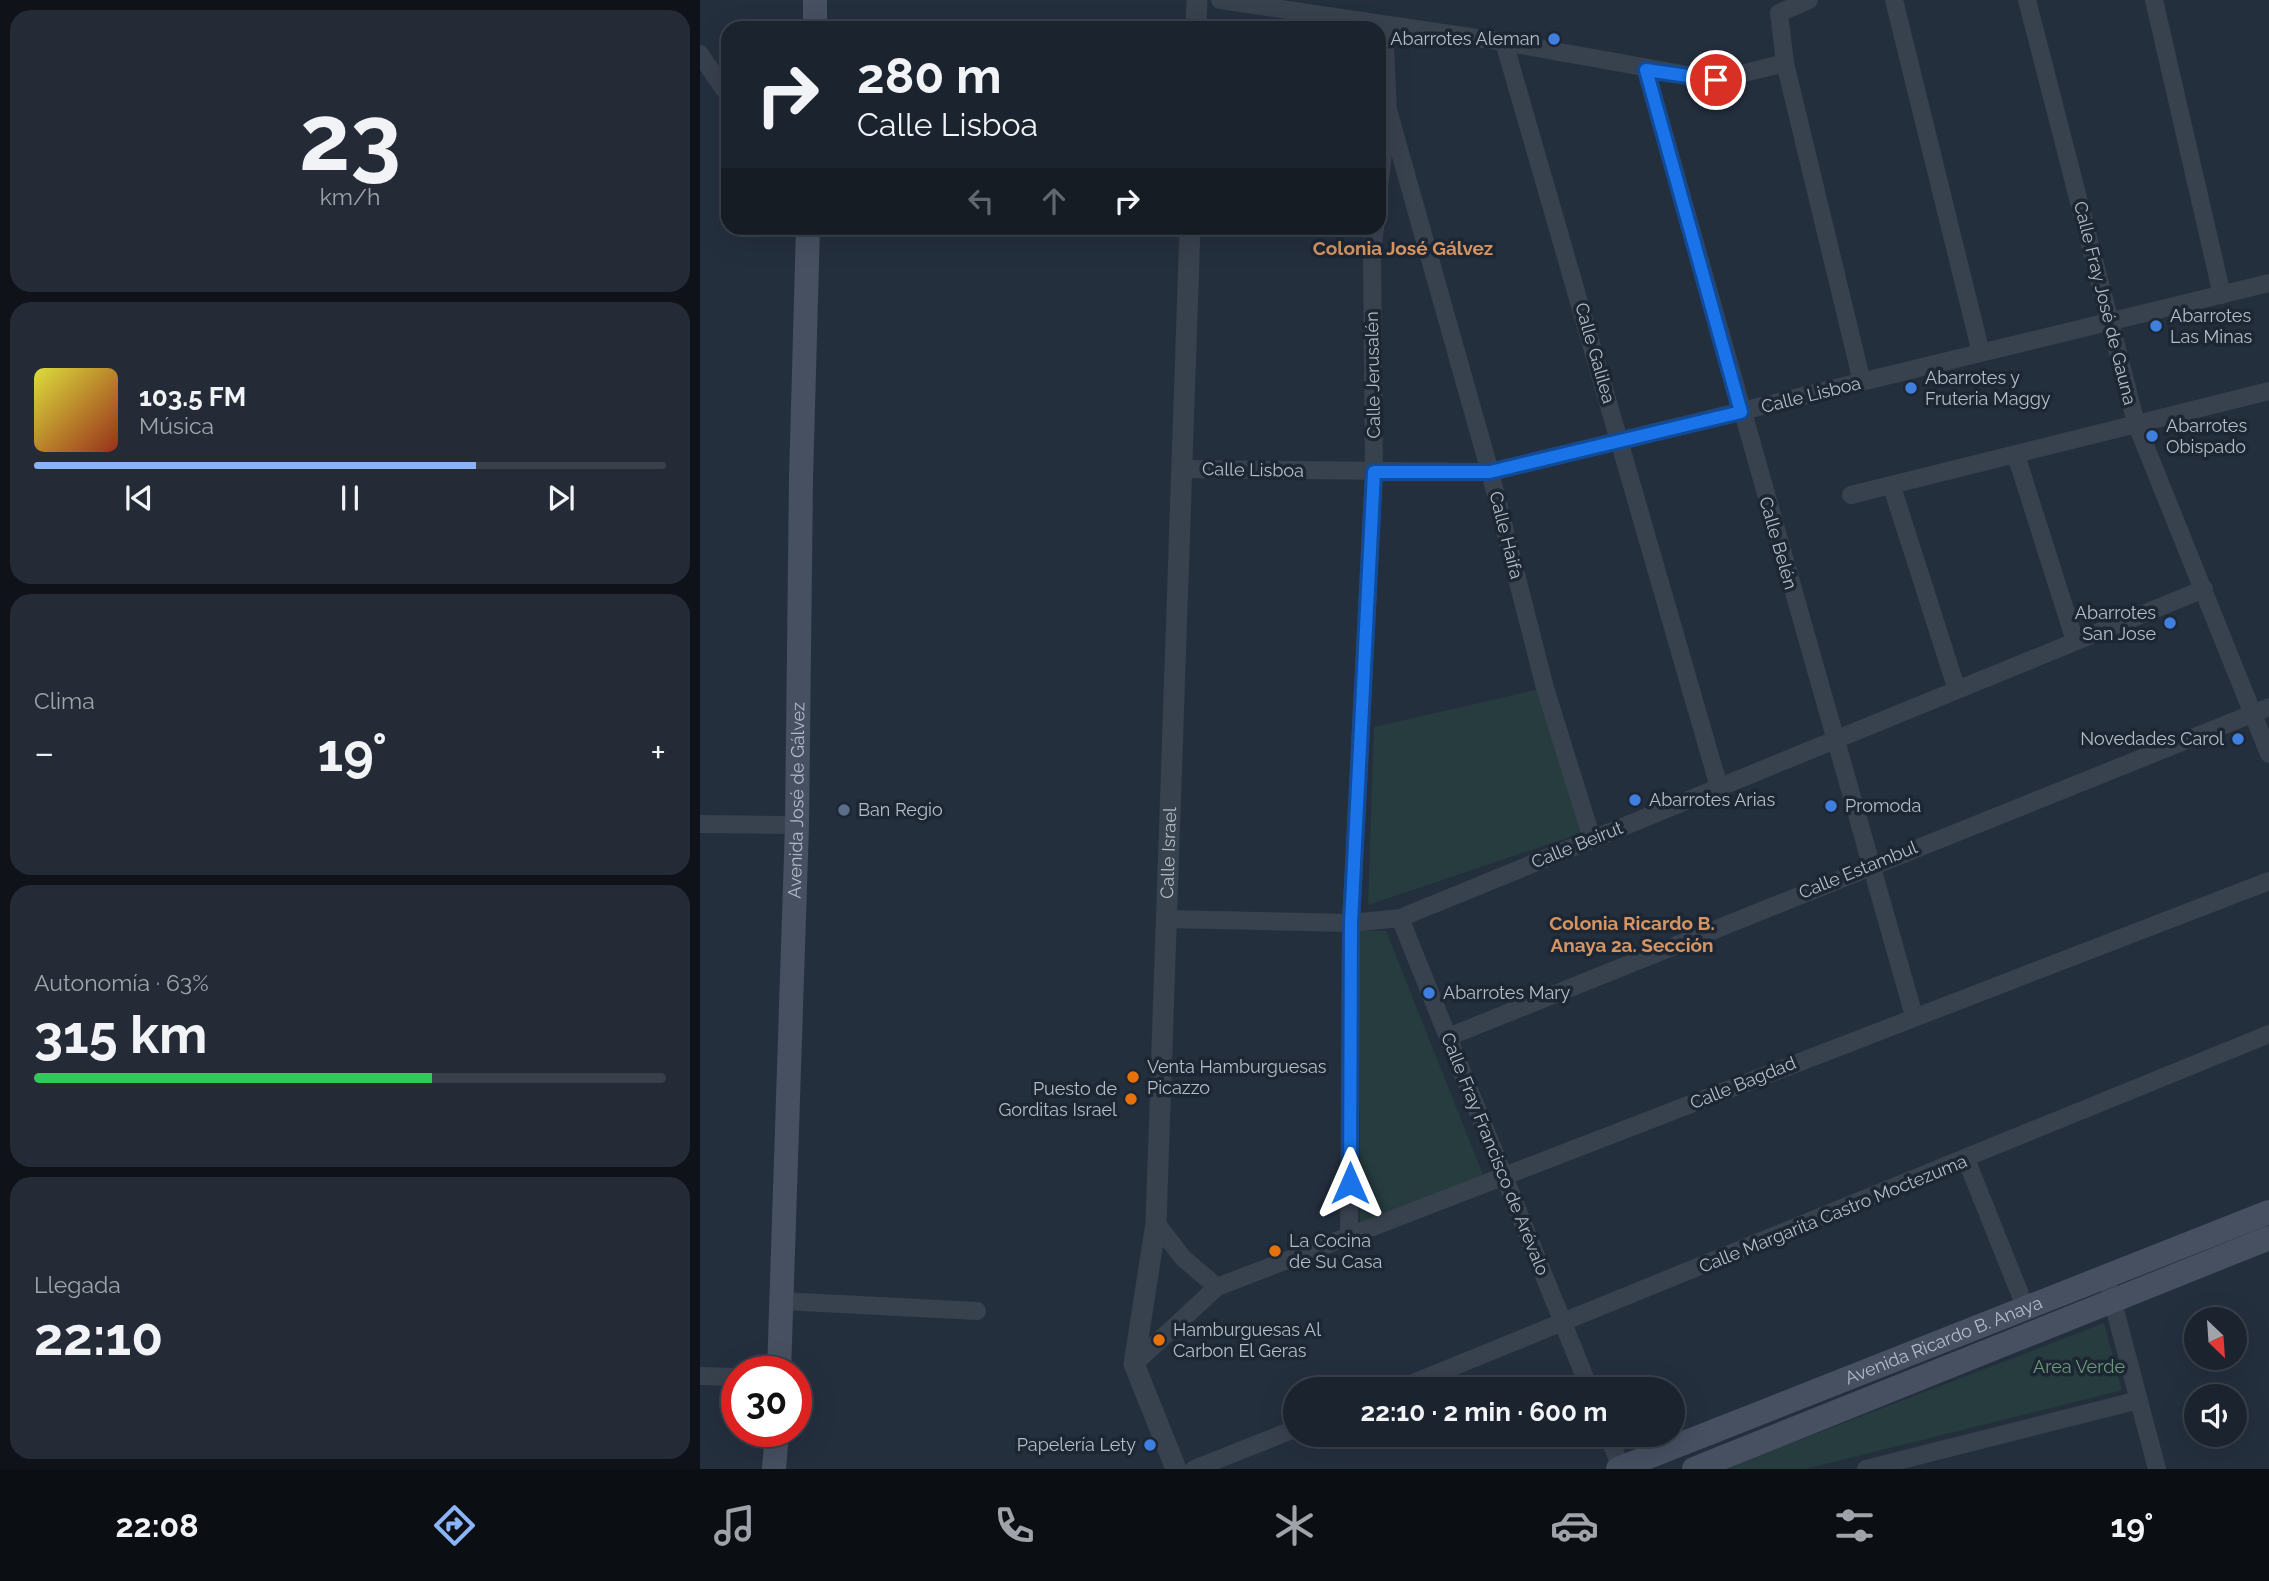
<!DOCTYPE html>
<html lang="es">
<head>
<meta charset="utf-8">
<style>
  :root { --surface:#1b232e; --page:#242b36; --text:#f1f3f6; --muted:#a0a4aa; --line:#39404a; --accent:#8ab4f8 }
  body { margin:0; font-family:Raleway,sans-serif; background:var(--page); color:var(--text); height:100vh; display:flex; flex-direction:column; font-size:26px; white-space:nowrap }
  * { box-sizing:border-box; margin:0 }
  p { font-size:23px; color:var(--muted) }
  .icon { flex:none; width:38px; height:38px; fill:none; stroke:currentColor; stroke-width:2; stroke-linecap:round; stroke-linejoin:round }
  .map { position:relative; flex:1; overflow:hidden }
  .sheet { display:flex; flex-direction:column; gap:10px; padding:10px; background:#0f1319; width:700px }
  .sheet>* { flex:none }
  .top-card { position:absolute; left:21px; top:21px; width:665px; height:214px; border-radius:21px; box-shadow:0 7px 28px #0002,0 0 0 2px var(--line); background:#1b232e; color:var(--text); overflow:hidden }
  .needle { width:46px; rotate:155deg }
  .controls { position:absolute; left:1484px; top:1307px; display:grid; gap:14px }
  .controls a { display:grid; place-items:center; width:63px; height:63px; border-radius:50%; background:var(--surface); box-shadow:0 7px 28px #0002,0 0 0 2px var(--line); font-size:35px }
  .speed { position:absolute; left:21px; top:1356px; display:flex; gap:14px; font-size:35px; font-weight:700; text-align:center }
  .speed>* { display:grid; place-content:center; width:91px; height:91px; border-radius:50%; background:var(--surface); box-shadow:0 7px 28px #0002,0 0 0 2px var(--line); line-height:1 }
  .speed .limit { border:10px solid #d22; background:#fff; color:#111 }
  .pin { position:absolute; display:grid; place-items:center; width:60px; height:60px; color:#fff; margin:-30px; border:4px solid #fff; border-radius:50%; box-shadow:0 2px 7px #0007 }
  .me { position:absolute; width:77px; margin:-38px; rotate:0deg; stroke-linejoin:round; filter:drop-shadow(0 0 5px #0008) }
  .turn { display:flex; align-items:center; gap:24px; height:147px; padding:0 21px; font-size:32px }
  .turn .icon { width:91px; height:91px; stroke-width:2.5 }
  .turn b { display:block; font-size:49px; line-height:60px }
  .lanes { display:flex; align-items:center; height:66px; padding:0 21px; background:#0003; justify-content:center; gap:35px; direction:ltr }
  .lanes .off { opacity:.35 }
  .big { font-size:52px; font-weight:700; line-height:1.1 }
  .sheet .widget { flex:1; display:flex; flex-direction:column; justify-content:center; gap:10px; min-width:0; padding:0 24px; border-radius:21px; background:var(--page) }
  .sheet .dial { align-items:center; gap:0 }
  .dial b { font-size:91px; line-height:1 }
  .song { display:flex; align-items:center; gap:21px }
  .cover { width:84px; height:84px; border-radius:10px; background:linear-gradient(135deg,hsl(60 70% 55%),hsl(10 70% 35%)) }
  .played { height:7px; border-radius:4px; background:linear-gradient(90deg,var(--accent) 70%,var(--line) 70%) }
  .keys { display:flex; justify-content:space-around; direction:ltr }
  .heat { display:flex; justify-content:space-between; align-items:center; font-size:38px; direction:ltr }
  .charge { height:10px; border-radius:5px; background:linear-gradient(90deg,#34c759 63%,var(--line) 0) }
  .trip { position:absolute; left:583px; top:1377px; width:402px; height:70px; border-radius:35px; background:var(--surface); box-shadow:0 7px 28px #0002,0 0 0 2px var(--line); font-weight:700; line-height:70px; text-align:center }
  .dock { display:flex; height:112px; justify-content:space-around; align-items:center; background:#0b0e12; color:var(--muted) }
  .dock .icon { width:49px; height:49px }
  .dock .current { color:var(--accent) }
  .dock b { font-size:32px; color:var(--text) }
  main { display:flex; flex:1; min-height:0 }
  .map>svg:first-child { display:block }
  .green { fill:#263c3f }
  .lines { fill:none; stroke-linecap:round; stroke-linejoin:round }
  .minor { stroke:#38414e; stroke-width:18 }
  .tertiary { stroke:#38414e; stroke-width:21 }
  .secondary { stroke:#465061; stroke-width:24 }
  .route-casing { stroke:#114b97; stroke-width:18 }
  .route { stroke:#1a73e8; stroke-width:12 }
  .shop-dot { fill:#3f7fe0; stroke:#1d2633; stroke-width:2.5 }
  .service-dot { fill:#5c6f8a; stroke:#1d2633; stroke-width:2.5 }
  .food-dot { fill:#e8710a; stroke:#1d2633; stroke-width:2.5 }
  .labels { text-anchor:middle; stroke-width:7; stroke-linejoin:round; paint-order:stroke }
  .poi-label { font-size:18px; fill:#b4bcc9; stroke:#1d2633; text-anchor:start }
  .street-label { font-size:18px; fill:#b4bcc9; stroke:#1d2633 }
  .park-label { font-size:18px; fill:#6b9a76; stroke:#1d2633 }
  .neighbourhood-label { font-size:19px; font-weight:bold; fill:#d59563; stroke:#1d2633 }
</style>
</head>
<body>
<main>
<section class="sheet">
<div class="widget dial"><b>23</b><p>km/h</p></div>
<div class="widget">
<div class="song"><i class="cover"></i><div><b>103.5 FM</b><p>Música</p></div></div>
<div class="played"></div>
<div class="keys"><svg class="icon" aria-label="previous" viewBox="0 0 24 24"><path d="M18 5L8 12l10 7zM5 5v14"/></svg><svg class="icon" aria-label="pause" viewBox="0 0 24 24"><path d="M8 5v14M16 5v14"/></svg><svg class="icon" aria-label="next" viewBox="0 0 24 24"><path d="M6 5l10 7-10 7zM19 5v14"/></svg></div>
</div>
<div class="widget"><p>Clima</p>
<div class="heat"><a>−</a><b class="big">19°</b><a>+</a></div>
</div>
<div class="widget"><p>Autonomía · 63%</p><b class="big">315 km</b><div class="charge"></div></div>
<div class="widget"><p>Llegada</p><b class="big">22:10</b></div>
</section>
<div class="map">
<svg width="1569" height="1469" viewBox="0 0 1569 1469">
  <rect width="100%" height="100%" fill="#242f3e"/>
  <g class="green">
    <path d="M844 688 888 831 668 905 674 727Z"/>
    <path d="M659 931H686L783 1175 660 1223Z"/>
    <path d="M1404 1323 1422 1390 1105 1469H1024Z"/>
  </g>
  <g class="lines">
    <g class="minor">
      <path d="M520 0 804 42 1016 80 1085 63"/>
      <path d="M1109 0 1079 13 1085 63 1162 382"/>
      <path d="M1194 0 1281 353"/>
      <path d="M1327 0 1436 423 1569 754"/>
      <path d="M1454 0 1522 295"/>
      <path d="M804 42 1019 787"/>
      <path d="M0 54 23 88 28 91"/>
      <path d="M946 70 1214 1016"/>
      <path d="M688 110 790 472 845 688 892 839"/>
      <path d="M679 187 688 110 684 25"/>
      <path d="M1316 455 1375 641"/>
      <path d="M481 469 790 472 1569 283"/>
      <path d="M1192 487 1257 690"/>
      <path d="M1151 495 1569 391"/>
      <path d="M0 824 97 825"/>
      <path d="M700 918 890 1390"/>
      <path d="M466 919 651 923 700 918 1504 589"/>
      <path d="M748 1037 1569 707"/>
      <path d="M1266 1159 1326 1309"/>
      <path d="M456 1223 483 1258 517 1287"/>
      <path d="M649 1235 651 923 674 472 672 254 675 228"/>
      <path d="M1410 1291 1457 1469"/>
      <path d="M82 1301 277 1311"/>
      <path d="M434 1364 517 1287 1569 881"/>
      <path d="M0 1376 37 1377"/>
      <path d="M696 1390 1569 1034"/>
      <path d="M908 1435 921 1468"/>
      <path d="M494 1469 595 1429"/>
      <path d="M1166 1469 1439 1400"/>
    </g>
    <g class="tertiary">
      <path d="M496 28 497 0"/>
      <path id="s1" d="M476 1469 434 1364 456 1223 490 228"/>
    </g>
    <g class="secondary">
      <path d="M115 28V0"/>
      <path id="s2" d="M79 1372 97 825 101 478 108 228"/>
      <path d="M74 1469 77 1432"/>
      <path id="s3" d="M918 1469 1569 1212"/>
      <path d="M994 1469 1569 1238"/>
    </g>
  </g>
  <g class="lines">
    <defs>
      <path id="route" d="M650 1183 651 923 674 472H790L1041 412 946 70 1016 80"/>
    </defs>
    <use href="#route" class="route-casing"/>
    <use href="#route" class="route"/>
  </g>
  <g class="shop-dot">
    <circle cx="854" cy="39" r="7"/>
    <circle cx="1456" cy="326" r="7"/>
    <circle cx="1211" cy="388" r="7"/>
    <circle cx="1452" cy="436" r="7"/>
    <circle cx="1470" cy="623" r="7"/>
    <circle cx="1538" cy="739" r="7"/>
    <circle cx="935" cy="800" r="7"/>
    <circle cx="1131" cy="806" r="7"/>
    <circle cx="729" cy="993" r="7"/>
    <circle cx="450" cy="1445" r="7"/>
  </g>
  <circle class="service-dot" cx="144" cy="810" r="7"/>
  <g class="food-dot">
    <circle cx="433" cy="1077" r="7"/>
    <circle cx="431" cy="1099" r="7"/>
    <circle cx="575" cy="1251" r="7"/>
    <circle cx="459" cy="1340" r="7"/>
  </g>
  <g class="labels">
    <g class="poi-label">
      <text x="840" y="45" text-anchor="end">Abarrotes Aleman</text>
      <text x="1470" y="322">Abarrotes<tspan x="1470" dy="21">Las Minas</tspan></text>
      <text x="1225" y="384">Abarrotes y<tspan x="1225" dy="21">Fruteria Maggy</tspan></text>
      <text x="1466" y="432">Abarrotes<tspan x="1466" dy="21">Obispado</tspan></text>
      <text x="1456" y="619" text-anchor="end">Abarrotes<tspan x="1456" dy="21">San Jose</tspan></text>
      <text x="1524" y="745" text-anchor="end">Novedades Carol</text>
      <text x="949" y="806">Abarrotes Arias</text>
      <text x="1145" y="812">Promoda</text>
      <text x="158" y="816">Ban Regio</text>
      <text x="743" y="999">Abarrotes Mary</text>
      <text x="447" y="1073">Venta Hamburguesas<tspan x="447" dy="21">Picazzo</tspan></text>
      <text x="417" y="1095" text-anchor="end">Puesto de<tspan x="417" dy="21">Gorditas Israel</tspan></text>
      <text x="589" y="1247">La Cocina<tspan x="589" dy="21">de Su Casa</tspan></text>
      <text x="473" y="1336">Hamburguesas Al<tspan x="473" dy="21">Carbon El Geras</tspan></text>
      <text x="436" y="1451" text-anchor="end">Papelería Lety</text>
    </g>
    <g class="street-label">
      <text transform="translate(1405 303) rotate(76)" y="6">Calle Fray José de Gauna</text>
      <text transform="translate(895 353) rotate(74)" y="6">Calle Galilea</text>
      <text transform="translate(673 375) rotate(-91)" y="6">Calle Jerusalén</text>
      <text transform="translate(1111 395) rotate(-14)" y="6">Calle Lisboa</text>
      <text transform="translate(553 470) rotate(1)" y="6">Calle Lisboa</text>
      <text transform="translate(806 535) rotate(76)" y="6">Calle Haifa</text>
      <text transform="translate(1078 543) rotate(74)" y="6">Calle Belén</text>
      <text dy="6" stroke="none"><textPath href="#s2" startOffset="572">Avenida José de Gálvez</textPath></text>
      <text transform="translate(877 845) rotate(-22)" y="6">Calle Beirut</text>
      <text dy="6" stroke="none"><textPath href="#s1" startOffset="626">Calle Israel</textPath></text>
      <text transform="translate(1158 870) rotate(-22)" y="6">Calle Estambul</text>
      <text transform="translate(1043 1083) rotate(-22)" y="6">Calle Bagdad</text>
      <text transform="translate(795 1154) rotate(68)" y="6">Calle Fray Francisco de Arévalo</text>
      <text transform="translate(1133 1214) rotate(-22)" y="6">Calle Margarita Castro Moctezuma</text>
      <text dy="6" stroke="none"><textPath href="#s3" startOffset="350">Avenida Ricardo B. Anaya</textPath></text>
    </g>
    <g class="park-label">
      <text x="1379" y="1373">Area Verde</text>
    </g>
    <g class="neighbourhood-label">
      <text x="703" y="255">Colonia José Gálvez</text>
      <text x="932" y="930">Colonia Ricardo B.<tspan x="932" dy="22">Anaya 2a. Sección</tspan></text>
    </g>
  </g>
</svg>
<div class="controls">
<a><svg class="needle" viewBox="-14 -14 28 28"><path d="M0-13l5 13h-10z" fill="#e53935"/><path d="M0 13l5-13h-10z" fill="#a0a4aa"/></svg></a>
<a><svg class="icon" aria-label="sound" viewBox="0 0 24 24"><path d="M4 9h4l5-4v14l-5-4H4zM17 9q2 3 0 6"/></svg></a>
</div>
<div class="speed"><div class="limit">30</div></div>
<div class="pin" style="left:1016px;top:80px;background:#d93025"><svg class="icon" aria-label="arrive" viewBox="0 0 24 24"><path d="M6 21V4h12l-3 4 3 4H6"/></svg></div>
<svg class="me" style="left:650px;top:1183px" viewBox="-20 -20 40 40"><path d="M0-17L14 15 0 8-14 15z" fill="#1a73e8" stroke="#fff" stroke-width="4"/></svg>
<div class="trip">22:10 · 2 min · 600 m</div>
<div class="top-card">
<div class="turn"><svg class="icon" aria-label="right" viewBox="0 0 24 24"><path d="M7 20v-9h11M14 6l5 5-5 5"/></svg><div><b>280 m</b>Calle Lisboa</div></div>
<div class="lanes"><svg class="icon off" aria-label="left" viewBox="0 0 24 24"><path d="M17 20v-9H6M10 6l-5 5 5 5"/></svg><svg class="icon off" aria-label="ahead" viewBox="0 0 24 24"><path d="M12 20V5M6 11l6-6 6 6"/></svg><svg class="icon" aria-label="right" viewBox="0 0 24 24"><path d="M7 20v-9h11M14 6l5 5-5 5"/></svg></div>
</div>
</div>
</main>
<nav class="dock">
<b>22:08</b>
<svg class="icon current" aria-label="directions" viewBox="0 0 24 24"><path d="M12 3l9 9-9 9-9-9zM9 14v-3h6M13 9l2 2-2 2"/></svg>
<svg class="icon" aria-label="music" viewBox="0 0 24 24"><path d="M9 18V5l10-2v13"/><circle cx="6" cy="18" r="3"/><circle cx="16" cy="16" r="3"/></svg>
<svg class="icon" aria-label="phone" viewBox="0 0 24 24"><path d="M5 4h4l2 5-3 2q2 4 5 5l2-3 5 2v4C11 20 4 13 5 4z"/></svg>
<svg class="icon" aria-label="climate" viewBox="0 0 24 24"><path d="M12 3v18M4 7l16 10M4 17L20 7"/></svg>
<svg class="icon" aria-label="car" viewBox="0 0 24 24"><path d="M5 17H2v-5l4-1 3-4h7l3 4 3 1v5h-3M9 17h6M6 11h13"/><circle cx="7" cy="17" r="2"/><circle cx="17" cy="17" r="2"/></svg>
<svg class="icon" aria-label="filters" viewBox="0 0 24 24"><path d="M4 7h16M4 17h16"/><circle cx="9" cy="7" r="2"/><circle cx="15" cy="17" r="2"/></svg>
<b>19°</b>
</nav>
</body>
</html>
